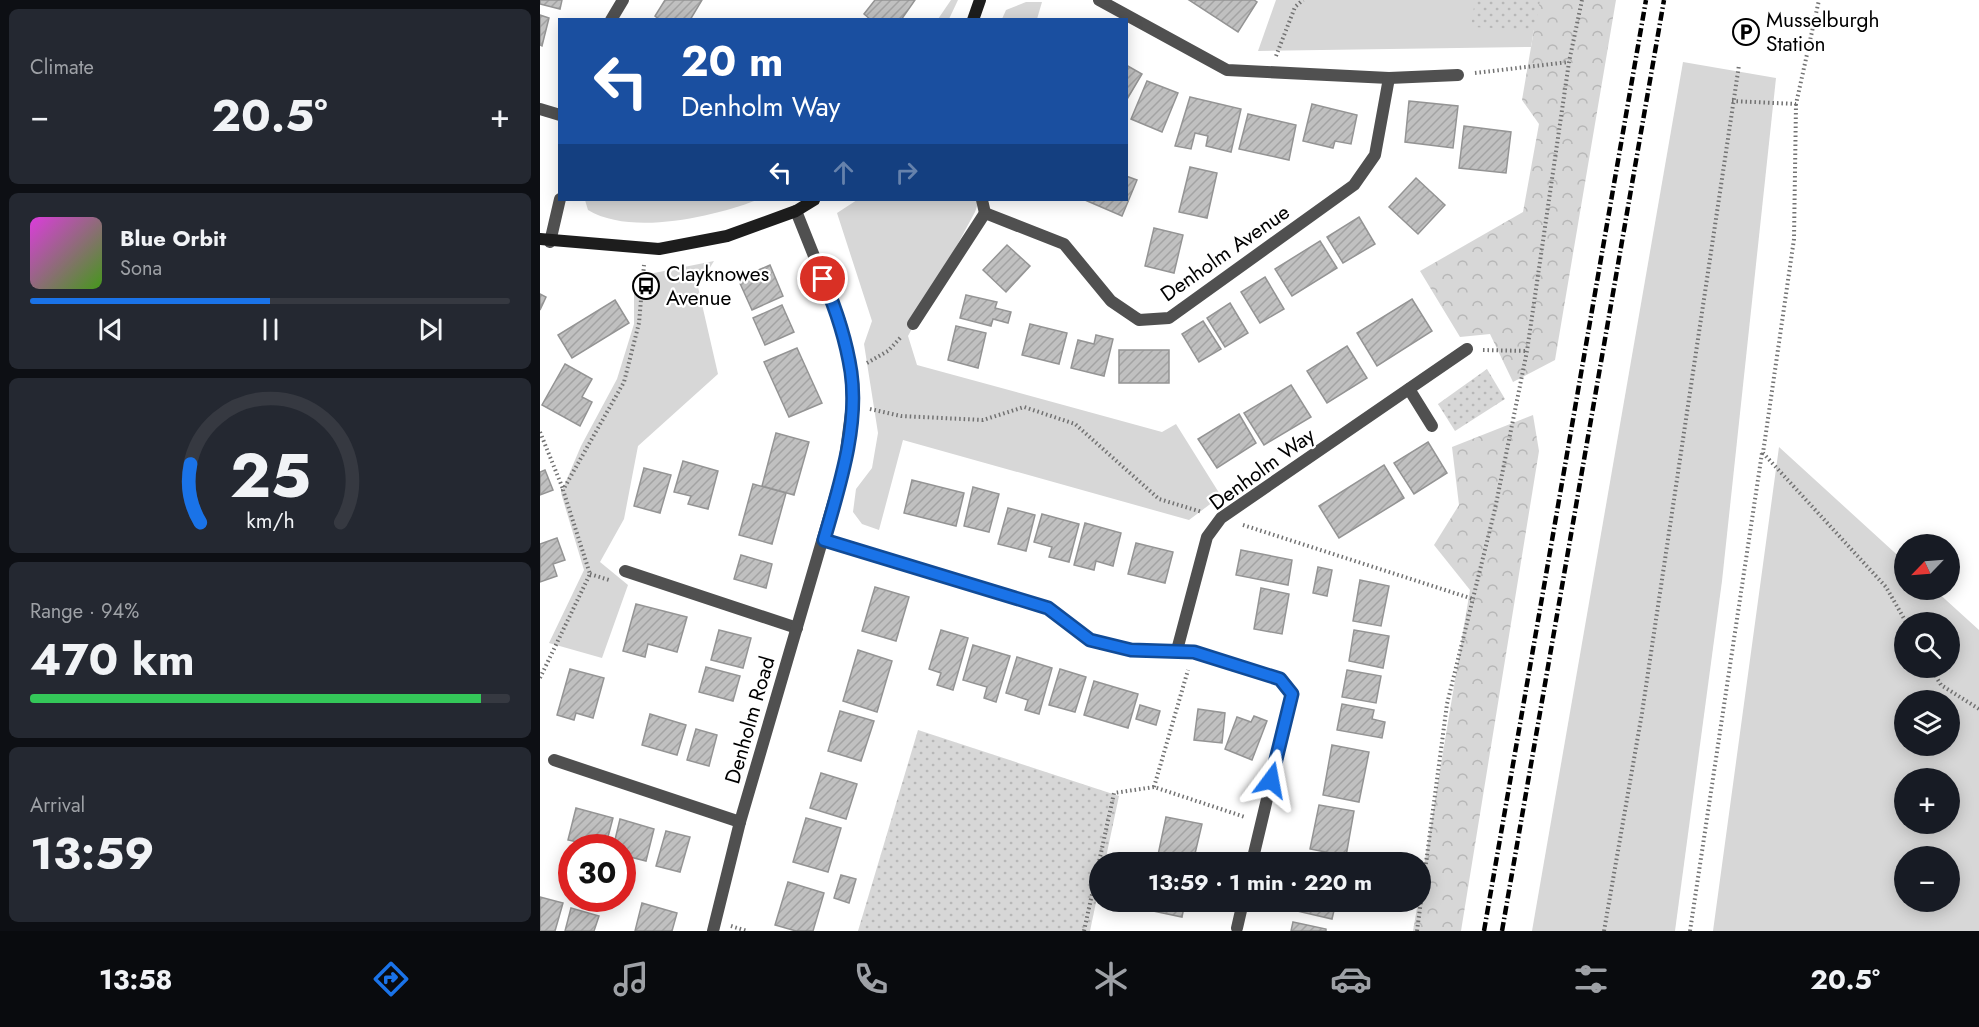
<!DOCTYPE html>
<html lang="en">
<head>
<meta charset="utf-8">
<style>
  :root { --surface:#171b24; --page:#242831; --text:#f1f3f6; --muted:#9ea1a6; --line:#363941; --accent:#1a73e8 }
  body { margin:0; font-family:Jost,sans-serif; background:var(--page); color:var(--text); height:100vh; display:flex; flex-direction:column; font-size:22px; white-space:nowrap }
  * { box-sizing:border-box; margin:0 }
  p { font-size:20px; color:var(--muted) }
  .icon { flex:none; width:33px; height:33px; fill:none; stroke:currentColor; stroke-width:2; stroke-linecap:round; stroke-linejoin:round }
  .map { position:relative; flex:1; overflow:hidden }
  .panel { display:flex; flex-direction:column; gap:9px; padding:9px; background:#0d0f14; width:540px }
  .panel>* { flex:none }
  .guide { position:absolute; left:18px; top:18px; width:570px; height:183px; border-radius:0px; box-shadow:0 3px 15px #0003; background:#1a4fa0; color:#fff; overflow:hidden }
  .needle { width:39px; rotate:245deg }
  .controls { position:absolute; left:1354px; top:534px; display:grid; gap:12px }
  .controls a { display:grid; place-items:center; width:66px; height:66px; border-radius:50%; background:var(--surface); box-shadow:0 3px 15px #0003; font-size:30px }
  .speed { position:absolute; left:18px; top:834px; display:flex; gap:12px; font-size:30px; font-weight:700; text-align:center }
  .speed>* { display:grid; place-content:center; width:78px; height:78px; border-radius:50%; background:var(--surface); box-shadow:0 3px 15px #0003; line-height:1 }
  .speed .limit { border:9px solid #d22; background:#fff; color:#111 }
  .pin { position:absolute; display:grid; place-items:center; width:51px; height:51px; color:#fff; margin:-26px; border:3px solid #fff; border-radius:50%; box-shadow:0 2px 6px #0007 }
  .me { position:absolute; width:66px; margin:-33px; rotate:13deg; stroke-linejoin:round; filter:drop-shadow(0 0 4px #0008) }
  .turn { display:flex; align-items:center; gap:21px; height:126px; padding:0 24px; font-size:27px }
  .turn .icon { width:78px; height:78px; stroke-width:2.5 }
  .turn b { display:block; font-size:42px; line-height:51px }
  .lanes { display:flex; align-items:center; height:57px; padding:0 24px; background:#0003; justify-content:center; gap:30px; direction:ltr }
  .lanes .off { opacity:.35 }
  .big { font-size:45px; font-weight:700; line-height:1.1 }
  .panel .tile { flex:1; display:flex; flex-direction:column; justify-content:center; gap:9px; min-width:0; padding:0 21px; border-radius:9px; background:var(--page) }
  .panel .dial { align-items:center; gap:0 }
  .dial svg { height:156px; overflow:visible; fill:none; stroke:var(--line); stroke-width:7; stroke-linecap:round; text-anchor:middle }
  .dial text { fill:var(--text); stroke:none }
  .song { display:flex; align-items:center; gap:18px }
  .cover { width:72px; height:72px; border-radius:9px; background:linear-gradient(135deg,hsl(300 70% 55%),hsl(100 70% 35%)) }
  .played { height:6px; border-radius:3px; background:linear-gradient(90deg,var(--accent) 50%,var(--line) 50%) }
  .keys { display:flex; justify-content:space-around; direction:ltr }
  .heat { display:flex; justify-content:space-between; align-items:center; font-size:33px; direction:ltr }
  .charge { height:9px; border-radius:4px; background:linear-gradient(90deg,#34c759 94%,var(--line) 0) }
  .trip { position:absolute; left:549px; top:852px; width:342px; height:60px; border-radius:30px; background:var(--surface); box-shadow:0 3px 15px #0003; font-weight:700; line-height:60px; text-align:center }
  .menu { display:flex; height:96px; justify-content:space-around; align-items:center; background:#090b0e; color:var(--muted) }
  .menu .icon { width:42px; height:42px }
  .menu .selected { color:var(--accent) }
  .menu b { font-size:27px; color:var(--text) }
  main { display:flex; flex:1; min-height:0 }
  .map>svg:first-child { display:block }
  .grass { fill:#d7d7d7; fill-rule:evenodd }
  .forest { fill:url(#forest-crowns) }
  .park { fill:url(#park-dots) }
  .building { fill:url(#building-hatch); stroke:#949494; stroke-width:1.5 }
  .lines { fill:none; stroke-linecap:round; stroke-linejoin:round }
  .path { stroke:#727272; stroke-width:4; stroke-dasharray:1.5 3; stroke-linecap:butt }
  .lane { stroke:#505050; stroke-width:12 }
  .street { stroke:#505050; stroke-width:12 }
  .secondary { stroke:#1d1d1d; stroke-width:12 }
  .rail { stroke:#000; stroke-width:4.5; stroke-dasharray:9 3 1.5 3; stroke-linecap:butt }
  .route-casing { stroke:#114b97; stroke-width:15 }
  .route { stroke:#1a73e8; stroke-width:10 }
  .labels { text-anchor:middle; stroke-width:4.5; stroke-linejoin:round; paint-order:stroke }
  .poi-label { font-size:21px; fill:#000; stroke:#fff; text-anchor:start }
  .street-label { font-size:21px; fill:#000; stroke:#fff }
</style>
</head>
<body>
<main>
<section class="panel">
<div class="tile"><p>Climate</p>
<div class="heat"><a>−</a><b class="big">20.5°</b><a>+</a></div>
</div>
<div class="tile">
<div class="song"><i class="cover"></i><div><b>Blue Orbit</b><p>Sona</p></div></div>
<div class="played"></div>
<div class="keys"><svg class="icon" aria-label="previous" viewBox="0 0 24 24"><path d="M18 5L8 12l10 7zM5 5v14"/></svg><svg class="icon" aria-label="pause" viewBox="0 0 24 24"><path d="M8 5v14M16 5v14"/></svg><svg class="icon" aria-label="next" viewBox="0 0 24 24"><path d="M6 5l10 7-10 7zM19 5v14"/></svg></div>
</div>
<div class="tile dial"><svg viewBox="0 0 100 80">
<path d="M14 69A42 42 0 1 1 86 69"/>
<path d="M14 69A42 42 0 0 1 9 39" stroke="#1a73e8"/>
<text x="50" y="56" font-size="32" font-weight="700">25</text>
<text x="50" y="72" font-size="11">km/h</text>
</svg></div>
<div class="tile"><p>Range · 94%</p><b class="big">470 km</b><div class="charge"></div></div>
<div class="tile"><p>Arrival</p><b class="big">13:59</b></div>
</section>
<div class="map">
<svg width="1439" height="931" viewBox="0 0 1439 931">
  <defs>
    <pattern id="forest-crowns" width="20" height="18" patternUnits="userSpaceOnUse" patternTransform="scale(1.5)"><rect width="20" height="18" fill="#d7d7d7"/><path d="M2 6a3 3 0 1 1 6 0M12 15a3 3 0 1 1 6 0" fill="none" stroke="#b7b7b7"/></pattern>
    <pattern id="park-dots" width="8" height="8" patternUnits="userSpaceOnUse" patternTransform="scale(1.5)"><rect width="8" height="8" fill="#d7d7d7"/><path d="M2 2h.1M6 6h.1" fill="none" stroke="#b7b7b7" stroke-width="1.8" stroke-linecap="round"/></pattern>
    <pattern id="building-hatch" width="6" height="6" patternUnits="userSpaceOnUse" patternTransform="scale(1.5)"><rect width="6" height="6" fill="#c0c0c0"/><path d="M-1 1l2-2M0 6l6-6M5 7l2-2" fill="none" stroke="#a3a3a3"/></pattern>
  </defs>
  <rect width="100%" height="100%" fill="#fff"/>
  <g class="grass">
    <path d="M411 0H418L409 19H398Z"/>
    <path d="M736 0H999L991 47 718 51Z"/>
    <path d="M486 2H502L497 19H462L466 10Z"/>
    <path d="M1143 62 1236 78 1182 581 1135 931H992Z"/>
    <path d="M45 200H217C172 217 91 236 48 210Z"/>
    <path d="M317 200H439L435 212 368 336 377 365 622 432 636 424 681 496 649 520 363 440 339 530 322 524 313 512 316 489 332 468 338 433 324 344 332 321 297 213Z"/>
    <path d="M174 261 158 287 178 374 98 446 84 519 60 562 88 585 62 658 9 643 44 570 21 493 41 446 77 379 94 324V277Z"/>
    <path d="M1239 447 1365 562V590H1395L1439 630V931H1173ZM1410 622V668H1365V622ZM1410 700V746H1365V700ZM1410 778V824H1365V778ZM1365 856H1410V902H1365Z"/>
  </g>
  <g class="forest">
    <path d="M999 0H1076L1015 360 973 382 950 334 920 337 880 271 983 212 999 124 982 100Z"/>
    <path d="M993 415 999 451 921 931H873L878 902H880L881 884 930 590 894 545 919 505 912 447Z"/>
  </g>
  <g class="park">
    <path d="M935 0H1000L995 30 931 27Z"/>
    <path d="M947 369 965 399 915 431 898 404Z"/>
    <path d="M378 730 579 796 565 862H560L559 888 550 931H318Z"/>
  </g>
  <g class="building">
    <path d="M0 0H22L20 9 0 4Z"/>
    <path d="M125 0H162L150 20H120L115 16Z"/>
    <path d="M335 0H375L361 20H331L324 14Z"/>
    <path d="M649 0H714L717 2 698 32Z"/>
    <path d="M0 15 9 18 2 46 0 45Z"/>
    <path d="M586 65 602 74 586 101Z"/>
    <path d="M607 81 638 93 622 132 591 119Z"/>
    <path d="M650 97 701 109 691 152 666 146 668 136 655 133 651 149 635 146Z"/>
    <path d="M869 101 918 106 913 148 865 142Z"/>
    <path d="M772 104 817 115 811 144 795 141 793 148 763 141Z"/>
    <path d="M708 114 756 125 749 160 699 149Z"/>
    <path d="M924 126 971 132 966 173 919 168Z"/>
    <path d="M650 167 677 173 667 218 639 212Z"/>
    <path d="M586 176 597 180 582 216 545 200H586Z"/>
    <path d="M876 178 905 205 878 234 849 207Z"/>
    <path d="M819 217 835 244 803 263 787 237Z"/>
    <path d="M614 228 643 235 634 273 605 266Z"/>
    <path d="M780 241 797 268 752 296 735 269Z"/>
    <path d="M467 245 490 266 466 292 443 270Z"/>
    <path d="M230 265 243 296 212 310 198 279Z"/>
    <path d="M725 277 744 309 720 323 701 292Z"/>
    <path d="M0 294 6 297 0 310Z"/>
    <path d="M426 295 457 302 455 308 471 312 468 323 453 319 451 326 420 318Z"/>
    <path d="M872 299 892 331 837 366 817 333Z"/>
    <path d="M75 300 89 323 32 358 18 335Z"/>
    <path d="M690 303 708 333 685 347 667 318Z"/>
    <path d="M242 305 254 332 225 345 213 318Z"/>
    <path d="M663 321 681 349 659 362 642 334Z"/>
    <path d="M490 324 527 333 519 364 482 355Z"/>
    <path d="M416 326 446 333 438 368 408 360Z"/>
    <path d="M556 335 573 339 564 376 531 368 538 340 554 344Z"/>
    <path d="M807 346 827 378 787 403 767 371Z"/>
    <path d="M257 348 282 403 249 417 224 362Z"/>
    <rect x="579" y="350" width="50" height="33"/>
    <path d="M25 364 52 379 42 397 52 402 40 426 2 405Z"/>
    <path d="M751 385 771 417 724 445 704 413Z"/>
    <path d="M699 414 716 443 677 468 658 439Z"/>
    <path d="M236 433 269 442 254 495 222 486Z"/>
    <path d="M888 442 907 473 874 494 854 463Z"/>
    <path d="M143 461 178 471 168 509 148 504 151 496 134 492Z"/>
    <path d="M844 465 864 498 799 538 779 506Z"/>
    <path d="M104 468 131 475 120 513 94 506Z"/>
    <path d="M5 470 13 490 0 495V472Z"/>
    <path d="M372 480 424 493 416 526 364 513Z"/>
    <path d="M213 484 246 493 232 544 199 535Z"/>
    <path d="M433 487 459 494 449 532 424 526Z"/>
    <path d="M468 508 495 515 486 551 458 544Z"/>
    <path d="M502 514 539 524 529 562 509 557 512 547 494 542Z"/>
    <path d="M545 523 581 533 573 566 556 561 554 570 534 565Z"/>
    <path d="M17 538 25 560 13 564 17 576 0 582V544Z"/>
    <path d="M596 543 633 552 625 583 588 574Z"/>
    <path d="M701 550 752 560 748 585 696 575Z"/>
    <path d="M201 555 232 564 226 588 194 579Z"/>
    <path d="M778 567 792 570 787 596 773 593Z"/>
    <path d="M820 580 849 586 841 626 813 621Z"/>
    <path d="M335 587 369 597 356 641 322 631Z"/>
    <path d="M721 588 749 594 742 634 714 629Z"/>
    <path d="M96 604 147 617 137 652 108 644 105 657 83 651Z"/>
    <path d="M179 630 211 638 203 668 171 660Z"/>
    <path d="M401 630 428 638 413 690 397 685 401 673 389 669Z"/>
    <path d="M814 630 849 636 843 668 809 661Z"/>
    <path d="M433 645 470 656 456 702 444 698 447 687 423 680Z"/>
    <path d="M318 650 352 661 337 712 303 701Z"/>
    <path d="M477 657 512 668 499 714 485 710 488 700 466 693Z"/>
    <path d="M166 667 200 676 193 701 159 692Z"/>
    <path d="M30 669 64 678 53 718 36 713 34 720 17 715Z"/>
    <path d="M520 669 546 677 535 712 509 705Z"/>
    <path d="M807 670 841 676 836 703 802 697Z"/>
    <path d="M554 681 598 694 588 728 544 715Z"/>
    <path d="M802 704 834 710 832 719 845 722 842 738 797 730Z"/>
    <path d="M600 705 620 711 616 725 596 719Z"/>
    <path d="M658 709 685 713 682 743 654 740Z"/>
    <path d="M300 711 334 721 321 761 288 751Z"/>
    <path d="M110 714 146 725 137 755 102 745Z"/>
    <path d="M714 716 727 721 712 760 685 749 697 717 711 722Z"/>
    <path d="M156 729 177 735 169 766 147 760Z"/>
    <path d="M792 745 829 752 819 802 783 795Z"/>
    <path d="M281 773 317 784 306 819 270 808Z"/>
    <path d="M779 805 814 811 806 856 770 849Z"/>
    <path d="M36 808 73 818 65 848 28 840Z"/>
    <path d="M626 817 662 824 653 862 618 855Z"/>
    <path d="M266 818 301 828 288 872 253 862Z"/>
    <path d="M80 819 114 829 106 861 82 855V848H73Z"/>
    <path d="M126 831 150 837 140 872 116 866Z"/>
    <path d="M301 875 316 879 309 903 294 898Z"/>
    <path d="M248 882 284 893 273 931H256L235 925Z"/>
    <path d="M0 897 23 903 15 931H0Z"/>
    <path d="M610 902H645L642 917 608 910Z"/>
    <path d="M759 902H796L792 919 757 911Z"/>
    <path d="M102 903 137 913 132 931H95Z"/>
    <path d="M31 908 59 916 54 931H25Z"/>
    <path d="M753 922 786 929V931H751Z"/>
  </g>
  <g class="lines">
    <g class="path">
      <path d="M736 56 755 7 763 0"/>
      <path d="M935 73 1029 62"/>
      <path d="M1192 101 1256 104 1279 0"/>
      <path d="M1256 104 1254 239 1223 453 1346 587 1366 622"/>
      <path d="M943 350 987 351"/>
      <path d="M327 363 348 351 361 337"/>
      <path d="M330 409 361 416 443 420 484 407 535 424 619 499 662 512"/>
      <path d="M0 432 23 489"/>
      <path d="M703 525 933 599"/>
      <path d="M50 574 69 580"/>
      <path d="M1391 668 1401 685 1439 709"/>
      <path d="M0 678 50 574 23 490 84 382 99 323 104 265"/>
      <path d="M614 787 648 670"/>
      <path d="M191 926 207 931"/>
      <path d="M544 931 574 793 614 787 705 817"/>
      <path d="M877 931 907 704 955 509 987 351 1029 62 1042 0"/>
      <path d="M1064 931 1102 713 1199 65"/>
      <path d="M1150 931 1222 453"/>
    </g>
    <g class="lane">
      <path d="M0 109 20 115"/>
      <path d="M442 200 445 213"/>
    </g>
    <g class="street">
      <path d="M559 0 687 70 849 78 918 75"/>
      <path d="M71 20 83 0"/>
      <path d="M10 242 20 199"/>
      <path d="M373 324 445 213 524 244 571 301 599 320 629 318 814 185 835 155 849 78"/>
      <path d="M869 389 892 426"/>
      <path d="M284 540 508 608 550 640 591 650 654 652 740 679 752 694 712 862"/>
      <path d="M85 571 257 628"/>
      <path d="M637 650 667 537 681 518 927 349"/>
      <path d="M14 760 200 822"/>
      <path d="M697 928 703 902"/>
      <path d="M173 931 200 822 304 466 312 405 311 373 300 321 256 211"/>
    </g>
    <g class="secondary">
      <path d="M433 20 440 0"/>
      <path d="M0 239 119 249 187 236 256 211 274 200"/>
    </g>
    <g class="rail">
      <path d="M944 931 1106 0"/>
      <path d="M962 931 1124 0"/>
    </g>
  </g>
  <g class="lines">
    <defs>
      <path id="route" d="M283 279C296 309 306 339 311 372 319 427 299 487 284 540L508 608 550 640 591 650 654 652 740 679 752 694 731 780"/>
    </defs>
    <use href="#route" class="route-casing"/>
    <use href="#route" class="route"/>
  </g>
  <defs>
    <symbol id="parking-ring" viewBox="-11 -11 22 22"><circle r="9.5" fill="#fff" stroke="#000" stroke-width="1.5"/><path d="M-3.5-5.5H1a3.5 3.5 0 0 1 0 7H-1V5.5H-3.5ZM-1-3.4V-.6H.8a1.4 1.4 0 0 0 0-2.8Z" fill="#000"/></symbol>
    <symbol id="bus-ring" viewBox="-11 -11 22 22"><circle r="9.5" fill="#fff" stroke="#000" stroke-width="1.5"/><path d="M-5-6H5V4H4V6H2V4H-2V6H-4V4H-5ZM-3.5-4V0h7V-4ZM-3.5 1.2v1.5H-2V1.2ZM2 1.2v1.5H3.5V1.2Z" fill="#000"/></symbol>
  </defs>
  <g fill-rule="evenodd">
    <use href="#parking-ring" x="1191" y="17" width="30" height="30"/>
    <use href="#bus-ring" x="91" y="271" width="30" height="30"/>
  </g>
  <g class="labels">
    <g class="poi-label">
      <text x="1226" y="27">Musselburgh<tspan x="1226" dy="24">Station</tspan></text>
      <text x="126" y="281">Clayknowes<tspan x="126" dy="24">Avenue</tspan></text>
    </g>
    <g class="street-label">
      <text transform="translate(685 253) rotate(-35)" y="7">Denholm Avenue</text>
      <text transform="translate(722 469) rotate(-36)" y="7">Denholm Way</text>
      <text transform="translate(210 720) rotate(-74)" y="7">Denholm Road</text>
    </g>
  </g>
</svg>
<div class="controls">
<a><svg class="needle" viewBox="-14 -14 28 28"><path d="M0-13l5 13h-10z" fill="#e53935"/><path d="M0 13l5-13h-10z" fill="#9ea1a6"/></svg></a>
<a><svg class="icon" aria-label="search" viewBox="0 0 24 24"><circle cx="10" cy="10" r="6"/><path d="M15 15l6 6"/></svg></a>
<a><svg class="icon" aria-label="layers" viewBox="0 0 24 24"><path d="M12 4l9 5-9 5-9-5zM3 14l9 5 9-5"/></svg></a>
<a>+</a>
<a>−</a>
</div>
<div class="speed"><div class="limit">30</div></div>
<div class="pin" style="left:283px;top:279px;background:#d93025"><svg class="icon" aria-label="arrive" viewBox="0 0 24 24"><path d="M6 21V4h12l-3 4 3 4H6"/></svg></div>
<svg class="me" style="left:731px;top:780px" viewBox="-20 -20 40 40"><path d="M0-17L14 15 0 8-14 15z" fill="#1a73e8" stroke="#fff" stroke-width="4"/></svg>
<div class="trip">13:59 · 1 min · 220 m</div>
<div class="guide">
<div class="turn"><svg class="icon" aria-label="left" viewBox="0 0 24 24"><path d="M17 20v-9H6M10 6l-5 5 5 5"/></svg><div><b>20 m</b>Denholm Way</div></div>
<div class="lanes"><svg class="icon" aria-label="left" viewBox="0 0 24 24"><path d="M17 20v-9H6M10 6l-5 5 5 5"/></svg><svg class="icon off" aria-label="ahead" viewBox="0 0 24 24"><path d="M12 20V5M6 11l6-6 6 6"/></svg><svg class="icon off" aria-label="right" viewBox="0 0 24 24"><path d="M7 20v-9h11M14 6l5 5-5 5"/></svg></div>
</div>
</div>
</main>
<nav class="menu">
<b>13:58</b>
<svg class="icon selected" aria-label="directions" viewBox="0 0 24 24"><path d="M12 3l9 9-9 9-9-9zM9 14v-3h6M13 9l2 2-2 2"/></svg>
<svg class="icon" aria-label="music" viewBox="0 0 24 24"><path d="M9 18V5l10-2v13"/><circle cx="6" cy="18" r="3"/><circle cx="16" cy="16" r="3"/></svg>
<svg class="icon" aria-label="phone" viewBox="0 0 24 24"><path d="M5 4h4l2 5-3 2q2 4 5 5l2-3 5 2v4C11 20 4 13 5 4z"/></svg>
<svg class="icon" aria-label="climate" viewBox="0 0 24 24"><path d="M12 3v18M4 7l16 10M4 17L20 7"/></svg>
<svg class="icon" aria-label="car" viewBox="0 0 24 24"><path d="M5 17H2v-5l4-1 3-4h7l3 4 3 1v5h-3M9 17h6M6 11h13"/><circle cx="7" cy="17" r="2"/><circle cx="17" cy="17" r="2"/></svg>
<svg class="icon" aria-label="filters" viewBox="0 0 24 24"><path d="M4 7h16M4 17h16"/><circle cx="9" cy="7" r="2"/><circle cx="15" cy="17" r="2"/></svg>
<b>20.5°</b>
</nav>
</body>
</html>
